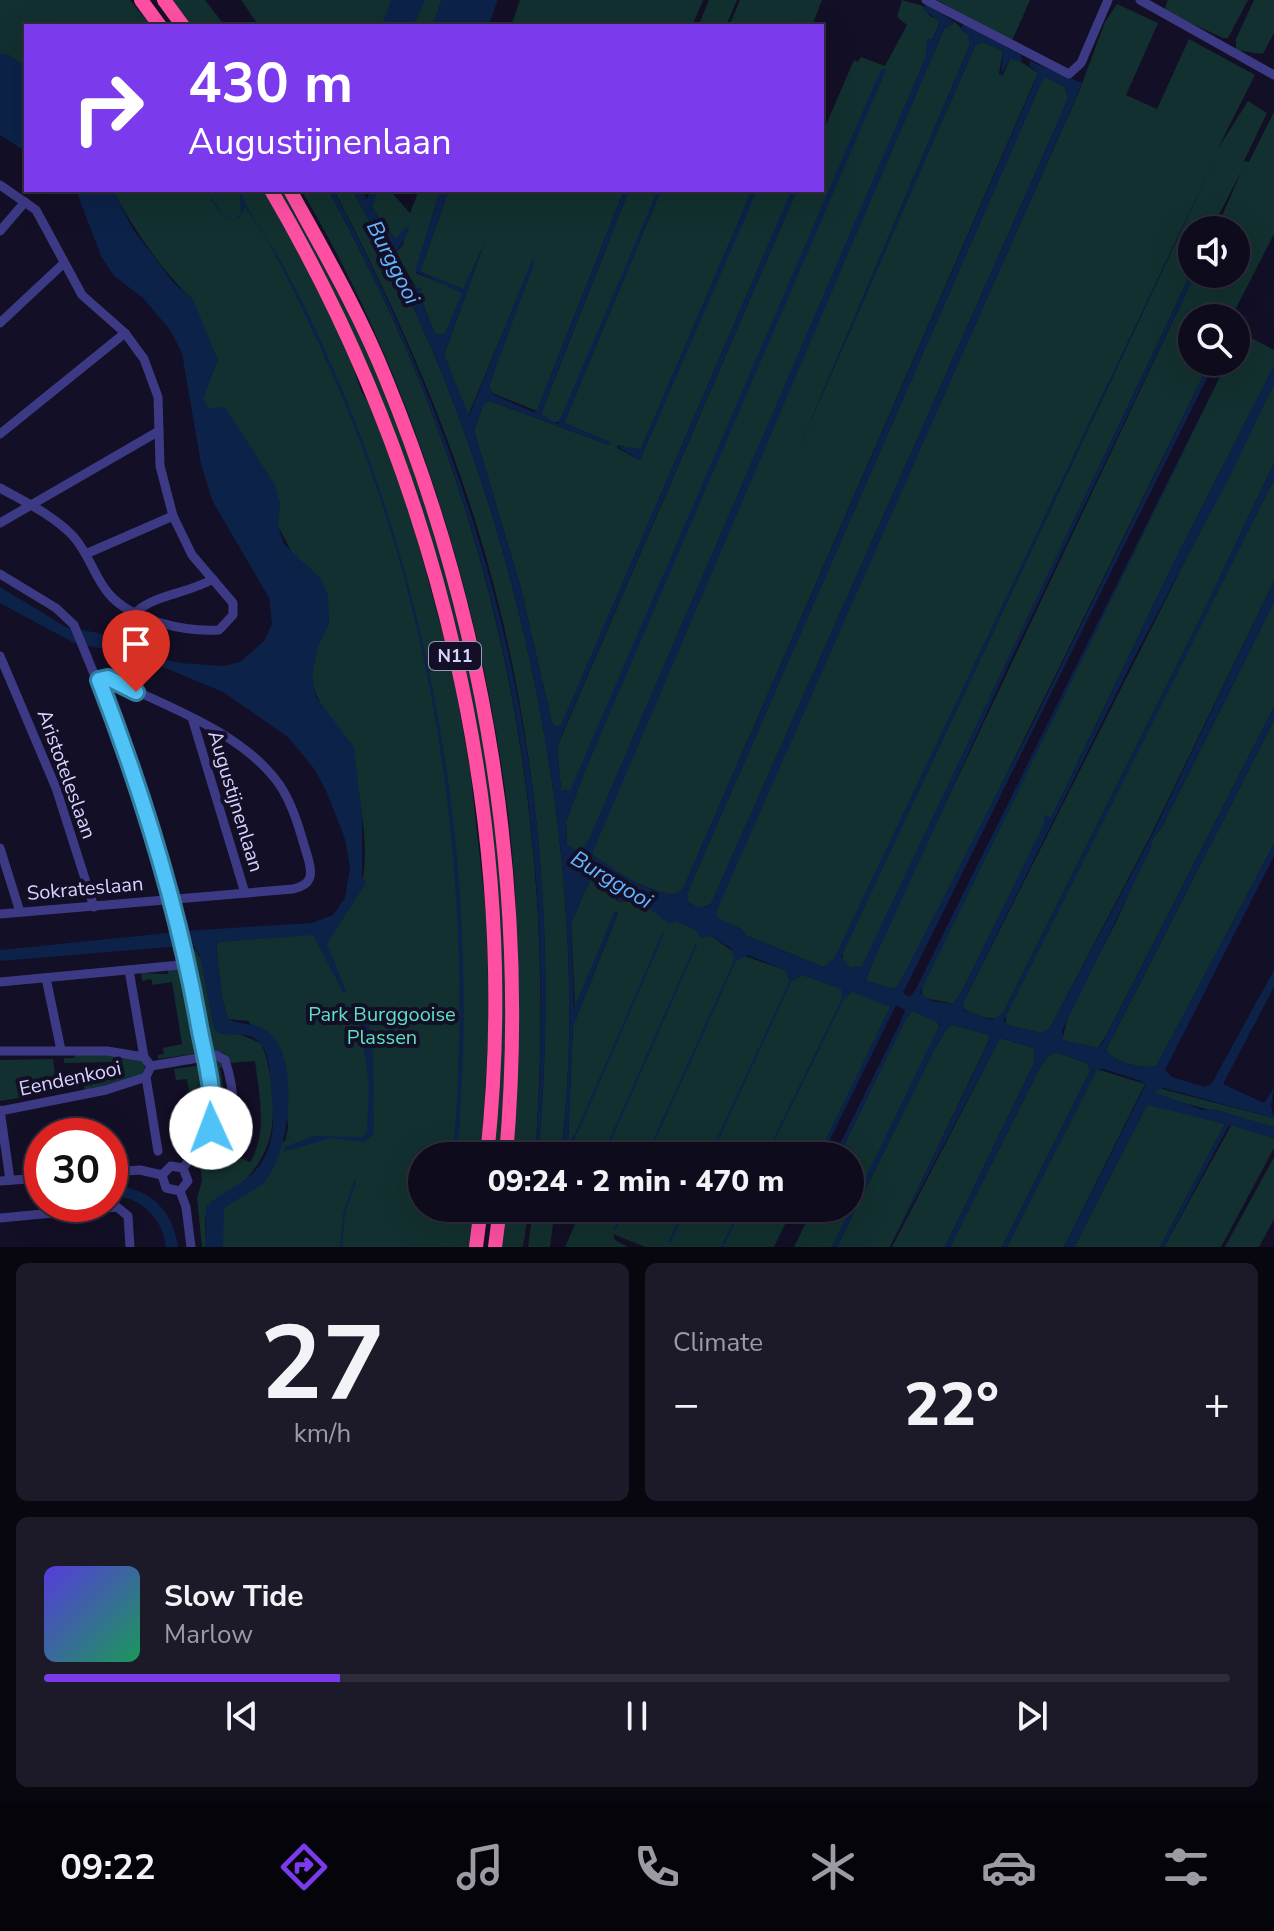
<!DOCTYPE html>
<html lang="en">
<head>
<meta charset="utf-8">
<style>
  :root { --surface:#0e0b1c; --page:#1c1929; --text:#f1f3f6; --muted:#9b9ba3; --line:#2e2b3b; --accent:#7c3aed }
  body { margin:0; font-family:"Nunito Sans",sans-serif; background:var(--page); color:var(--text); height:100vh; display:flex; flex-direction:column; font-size:30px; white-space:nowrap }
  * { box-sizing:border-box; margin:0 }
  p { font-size:26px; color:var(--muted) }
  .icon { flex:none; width:44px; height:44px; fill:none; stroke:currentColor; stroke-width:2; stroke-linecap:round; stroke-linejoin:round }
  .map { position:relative; height:1247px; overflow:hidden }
  .sheet { display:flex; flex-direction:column; gap:16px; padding:16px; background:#08060f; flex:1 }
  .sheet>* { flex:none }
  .top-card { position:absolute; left:24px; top:24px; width:800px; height:168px; border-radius:0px; box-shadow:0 8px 32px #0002,0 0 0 2px var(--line); background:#7c3aed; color:#fff; overflow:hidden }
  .buttons { position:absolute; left:1178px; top:216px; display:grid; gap:16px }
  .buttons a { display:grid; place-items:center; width:72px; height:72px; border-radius:50%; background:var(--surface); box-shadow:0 8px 32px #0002,0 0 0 2px var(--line); font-size:40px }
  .speed { position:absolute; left:24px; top:1118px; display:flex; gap:16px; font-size:40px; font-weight:700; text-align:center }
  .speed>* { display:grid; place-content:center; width:104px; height:104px; border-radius:50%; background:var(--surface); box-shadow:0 8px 32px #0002,0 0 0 2px var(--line); line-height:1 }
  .speed .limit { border:12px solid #d22; background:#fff; color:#111 }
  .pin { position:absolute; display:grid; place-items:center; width:68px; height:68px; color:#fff; margin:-82px -34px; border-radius:50% 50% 50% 0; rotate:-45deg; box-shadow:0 0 8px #0007 }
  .pin .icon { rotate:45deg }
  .me { position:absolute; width:88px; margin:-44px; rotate:358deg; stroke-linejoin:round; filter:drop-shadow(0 0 6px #0008) }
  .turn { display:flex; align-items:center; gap:28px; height:168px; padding:0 32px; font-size:36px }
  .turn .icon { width:104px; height:104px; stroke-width:2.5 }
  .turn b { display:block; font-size:56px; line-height:68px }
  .big { font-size:60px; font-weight:800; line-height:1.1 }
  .sheet .widget { flex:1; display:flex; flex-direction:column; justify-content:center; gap:12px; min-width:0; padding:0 28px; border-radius:12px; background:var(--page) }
  .sheet .dial { align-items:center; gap:0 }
  .dial b { font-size:104px; line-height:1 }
  .song { display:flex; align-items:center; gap:24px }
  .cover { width:96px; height:96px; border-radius:12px; background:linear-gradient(135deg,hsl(250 70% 55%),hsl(150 70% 35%)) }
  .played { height:8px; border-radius:4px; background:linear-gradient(90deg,var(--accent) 25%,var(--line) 25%) }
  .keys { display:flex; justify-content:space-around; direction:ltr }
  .heat { display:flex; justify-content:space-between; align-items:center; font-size:44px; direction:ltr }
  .sheet .tiles { flex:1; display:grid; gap:16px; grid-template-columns:1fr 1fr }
  .widget:last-child { grid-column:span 2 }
  .trip { position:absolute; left:408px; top:1142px; width:456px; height:80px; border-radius:40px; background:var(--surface); box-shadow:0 8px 32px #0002,0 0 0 2px var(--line); font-weight:800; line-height:80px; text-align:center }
  .dock { display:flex; height:128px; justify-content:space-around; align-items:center; background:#06040b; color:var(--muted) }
  .dock .icon { width:56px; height:56px }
  .dock .active { color:var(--accent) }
  .dock b { font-size:36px; color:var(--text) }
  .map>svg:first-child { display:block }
  .green { fill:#12302f }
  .water { fill:#0c2248; fill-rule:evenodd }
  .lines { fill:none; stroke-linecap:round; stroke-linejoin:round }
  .stream { stroke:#0c2248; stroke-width:2 }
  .minor { stroke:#3d3a85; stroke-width:9 }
  .highway { stroke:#ff4fa3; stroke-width:14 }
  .route-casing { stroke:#337fa1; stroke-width:20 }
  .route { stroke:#4fc3f7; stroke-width:14 }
  .labels { text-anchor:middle; stroke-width:8; stroke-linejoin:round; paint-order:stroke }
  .shield { fill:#130f26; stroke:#9e99be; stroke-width:2 }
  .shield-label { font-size:18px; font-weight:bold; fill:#d9d4ff }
  .street-label { font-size:20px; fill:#d9d4ff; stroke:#130f26 }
  .park-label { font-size:20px; fill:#5fe0c0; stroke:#130f26 }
  .water-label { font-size:22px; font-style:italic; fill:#62b6ff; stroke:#130f26 }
</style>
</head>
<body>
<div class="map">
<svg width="1274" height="1247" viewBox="0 0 1274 1247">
  <rect width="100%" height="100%" fill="#130f26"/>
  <g class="green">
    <path d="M0 0H130L151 26H26V68L7 54H0Z"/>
    <path d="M172 0H205L225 26H192Z"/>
    <path d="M241 0H442L432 26H259Z"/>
    <path d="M520 0H703L692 26H511Z"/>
    <path d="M709 0H737L726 26H698Z"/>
    <path d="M740 0H822L812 26H729Z"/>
    <path d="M902 0 923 6 930 16 940 21 932 40 928 39 926 57 883 158 589 840 583 849 575 851 567 845 566 821 584 773 872 95 571 791 561 790 557 747 797 190H822V134L854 60 858 62 861 57 885 66 907 25 897 17Z"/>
    <path d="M937 0H1030L1012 41Z"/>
    <path d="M1168 0H1248L1228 38H1223L1164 11Z"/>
    <path d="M1254 0H1274V33L1263 54 1236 50V39Z"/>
    <path d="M1117 4 1158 23 1126 95 1157 109 1189 39 1255 75 1217 150 1248 101 1267 113 1244 161 1249 162 1274 112V234L1231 318H1192V362H1210L932 925 899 984 895 989 865 981 893 915 1195 274H1236V230H1216L1242 170 1211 230H1192V271L862 967 851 968 842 962 843 952 1215 159 834 960 823 967 747 936 741 929 717 918 716 912 723 892 1080 89 1105 22Z"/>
    <path d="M955 22 969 36 970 44 808 427 975 46 982 42 1003 51 999 74 1003 75 1010 59 1015 58 1038 73 683 889 674 895C639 888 620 874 591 854L595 843 932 57 944 29Z"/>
    <path d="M1044 76 1065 87 1068 97 1061 115 711 904 699 908 687 902 688 891Z"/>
    <path d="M113 190H267L344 340 361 391 372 408 411 516 452 668 470 769 486 913 489 1013 482 1156H422V1208H476L471 1247H214L211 1216 255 1183 279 1143 285 1141 288 1128 283 1060 248 1021 228 1019 222 998 216 945 218 942 333 932C342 917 361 895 363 879 370 826 356 772 333 724 325 708 312 695 312 675 311 657 321 638 329 623L278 526 202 398 193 300C160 269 134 230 113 190Z"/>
    <path d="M275 190H284C318 252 355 313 381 379 462 578 503 790 508 1005 509 1055 503 1106 501 1156H492L498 1039 463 664C426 504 359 331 275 190Z"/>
    <path d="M301 190H328C495 491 561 813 535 1156H511C513 1084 518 1011 517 938 512 696 426 397 301 190Z"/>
    <path d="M334 190H352C509 455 598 849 561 1156H538C558 946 538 718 474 517 438 403 389 296 334 190Z"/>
    <path d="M377 190 393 194 410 213 419 190H440L416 273 463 292 445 334H435L418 291 396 253 403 244 406 228 400 239H395L372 208Z"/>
    <path d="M449 190H624L537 411 492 393 489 386 533 260 468 416 444 355 484 244 463 290 420 271Z"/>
    <path d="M629 190H658L561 422H552L541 414Z"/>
    <path d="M661 190H752L641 449 637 451 618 445 617 448 640 460 756 190H792L561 726 556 727 552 723 521 589 474 430 484 403 490 401 609 445 610 442 564 423Z"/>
    <path d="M1242 333 1274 350V366L1176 558 1051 818 1044 815 1045 824 961 993 953 1004 921 997 923 985 1227 362H1236V344Z"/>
    <path d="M1274 384V463L1202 615 1004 1011 997 1018C985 1019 972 1015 963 1008V1003Z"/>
    <path d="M1274 479V581L1150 837 1050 1028 1042 1033 1006 1025V1013Z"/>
    <path d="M1274 602V707L1107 1034 1098 1048 1062 1040 1069 1013 1117 920 1153 838 1162 827Z"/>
    <path d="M1274 720V844L1157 1065C1144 1071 1113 1062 1106 1050Z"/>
    <path d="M590 880 615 893 617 901 630 900 711 936 734 952 787 971 790 982 802 975 884 1001 891 1007 818 1156H605L608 1150 605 1149 601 1156H569L576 1135 568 1143 573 1026 618 913 615 911 575 1009 571 923Z"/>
    <path d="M189 945C211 956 205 1011 219 1033L239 1034 261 1043C268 1058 270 1075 272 1092 279 1158 249 1177 205 1218L206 1247H202L197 1198 202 1181 199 1157 221 1162 229 1153 250 1162C268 1133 259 1093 255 1061L230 1063 224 1053 209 1052Z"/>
    <path d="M183 967 198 1049 193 1054 158 1059V1055L164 1054 163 1048 182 1044 172 982 153 985 151 979 142 981 141 973 168 974V969Z"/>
    <path d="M912 1011 935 1019 940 1027 832 1247H794L813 1208H850V1156H839L904 1021Z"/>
    <path d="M952 1025 987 1034 990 1038 890 1247H837L934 1050 948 1027Z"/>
    <path d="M1000 1038 1034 1048 1035 1061 945 1247H892Z"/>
    <path d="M1056 1052 1088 1064 1090 1071 1002 1247H950L1039 1069 1048 1056Z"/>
    <path d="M75 1053 134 1057 145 1063 144 1075 85 1092 84 1086 64 1090 63 1087 118 1078 116 1062 64 1063V1058H74Z"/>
    <path d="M218 1058 223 1066 220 1068 227 1113 222 1149 215 1154 204 1146 217 1118 209 1061Z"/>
    <path d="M53 1059 57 1092 0 1101V1060Z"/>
    <path d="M196 1066 201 1069 208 1114 200 1139 191 1149 180 1150 179 1144 196 1140 187 1079 176 1080 174 1069Z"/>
    <path d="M1097 1069 1145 1084 1064 1247H1007Z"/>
    <path d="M1158 1088 1274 1118V1127L1157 1096 1154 1092Z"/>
    <path d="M1150 1104 1225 1124 1160 1247H1074L1147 1105Z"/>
    <path d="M1232 1124 1274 1138V1148L1221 1247H1164Z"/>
    <path d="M1274 1157V1219L1259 1247H1225Z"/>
    <path d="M506 1208H529L523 1247H500Z"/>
    <path d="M533 1208H555L550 1247H528Z"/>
    <path d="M582 1208H793L774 1247H645L613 1234 615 1240 628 1247H565Z"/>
  </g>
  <g class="water">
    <path d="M391 0H425L413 26H382Z"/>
    <path d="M442 0H498L488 26H432Z"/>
    <path d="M926 4 955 22 944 29 932 57 592 854C620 874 639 888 674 895L683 889 1032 88 1038 73 1029 65 1030 61 1082 83 1080 88 716 912 717 918 741 929 747 936 823 967 834 959 1215 158 841 957 851 968 862 966 1192 271 1195 274 1009 664 865 980 895 989 899 984 1032 725 1210 362H1215L903 993 910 997 916 989 1227 362 920 993 932 1001 953 1004 961 993 1044 824V815L1051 818 1176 558 1274 366V384L1229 478 1136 654 963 1003 964 1010 989 1019 997 1018 1004 1011 1202 615 1274 463V479L1004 1020 1007 1025 1042 1033 1050 1028 1151 837 1274 581V602L1162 827 1153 838 1151 848 1062 1031 1063 1040 1098 1048 1103 1042 1274 707V720L1106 1050C1114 1062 1144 1071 1157 1065L1274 844V856L1165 1070 1172 1077 1205 1087 1212 1083 1274 970V987L1223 1084 1264 1103 1274 1088 1271 1106 1274 1118 1163 1088 1154 1092 1202 1110 1214 1109 1274 1127V1138L1229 1125 1164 1247H1160L1225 1124 1147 1105 1074 1247H1064L1145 1086 1141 1081 1103 1069H1097L1007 1247H1002L1090 1071 1088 1064 1056 1052 1048 1056 1039 1069 950 1247H945L1035 1061 1034 1048 1000 1038 890 1247 990 1039 987 1034 952 1025 948 1027 934 1050 837 1247H832L940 1024 913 1011 908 1015 839 1156H834L900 1023 905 1010 896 1005 822 1156H818L890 1007 852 992 842 1001 841 989 802 975 790 982 787 971 748 955 735 961 731 948 711 936 700 938 696 930 675 921 669 924C659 915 636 895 619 903L615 893 590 880 571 924 574 1008 615 911 618 912 573 1026 568 1143 577 1132 569 1156H561C598 849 509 455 352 190H362L367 199 370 190H377L372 208 395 239 405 228H410L396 253 413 286 423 289 418 292 435 334H445L462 293 415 271 440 190H449L420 271 463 289 484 244 444 355 469 416 532 260 535 261 489 386 492 394 533 412 537 411 624 190H629L541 414 558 424 658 190H661L564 423 610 442 609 445 490 401 484 403 474 430 521 589 552 723 556 727 561 725 792 190H797L557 746 561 790 570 791 862 113 882 68 886 70 584 773 566 821 567 845 579 852 589 840 926 57 927 39 932 40 940 22 923 9ZM1044 77 1065 87 1068 97 1061 115 711 904 700 908 688 903V891Z"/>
    <path d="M964 24 1021 55 1022 62 1010 59 1001 75 1003 51 982 42 975 46 795 458 970 44 969 36 960 29Z"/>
    <path d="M0 54H7L26 67V152L0 135Z"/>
    <path d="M76 190H113L133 229 172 281 193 300 218 360 203 399 208 408 225 407 275 485 280 503 278 526 284 544 321 579 328 596 329 623 318 647 312 675 316 697 354 747 362 817V877L366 883 327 943 346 991 344 994 313 935 218 942 216 945 222 998 228 1019C241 1026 254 1021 268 1032 300 1054 290 1149 268 1177 257 1192 237 1197 224 1209L223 1247H206V1207C219 1193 238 1187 251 1175 276 1152 275 1119 271 1089 270 1075 270 1052 259 1042 247 1028 227 1041 214 1029L200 956 193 945 0 961V950L198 930 312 923 333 915 345 898 350 867 345 839 327 793 315 770 288 737 223 692 132 654 74 643 0 603V587L66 627 108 635 158 658 181 663 224 666 240 662 264 641 272 624 269 598 212 500 201 464 182 353 170 330 143 298 114 276 101 256Z"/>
    <path d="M206 190 223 215 235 219 241 213 240 190C248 215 272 244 285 269 309 313 330 360 349 406 444 644 480 901 457 1156H453C476 882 438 602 322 351 299 302 277 251 245 207L239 218C220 222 215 204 206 190Z"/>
    <path d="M328 190 334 191C497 503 571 803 538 1156H535C562 814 495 490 328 190Z"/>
    <path d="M752 190H756L747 214 640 460 616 446 641 449Z"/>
    <path d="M358 1009 368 1017 373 1055 374 1134 364 1142 332 1138 283 1152 285 1147 313 1136 362 1137 367 1133 369 1085Z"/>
    <path d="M110 1186C148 1186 173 1209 178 1247H166C162 1216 140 1197 110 1195Z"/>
  </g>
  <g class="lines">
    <g class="stream">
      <path d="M577 1132 663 934"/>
      <path d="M609 1143 696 945"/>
      <path d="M647 1156 735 961"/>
      <path d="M710 1156 790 982"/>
      <path d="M766 1156 842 1001"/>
      <path d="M615 1229 624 1208"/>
      <path d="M670 1241 686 1208"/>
      <path d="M341 1247 344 1214 355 1182"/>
      <path d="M722 1247 741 1208"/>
    </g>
    <g class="minor">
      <path d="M926 0 1069 74 1081 63 1108 0"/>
      <path d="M1140 0 1274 75"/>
      <path d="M0 185 36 210 82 295 125 333 144 359 158 397 160 466 173 516 192 555 233 603V615L219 630C186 632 132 621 109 594 94 577 90 555 73 536 53 515 25 502 0 488"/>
      <path d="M0 231 25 202"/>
      <path d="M0 323 64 263"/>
      <path d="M0 434 125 333"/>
      <path d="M0 523 159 431"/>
      <path d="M88 553 173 516"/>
      <path d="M0 574 56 608 74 625 139 784 188 963 213 1113 205 1139 183 1168"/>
      <path d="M136 612C156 594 190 593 213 579"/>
      <path d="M0 656 56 788 94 907"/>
      <path d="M193 721 245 893"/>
      <path d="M0 848 20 912"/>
      <path d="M0 914 293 889C312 885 313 875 308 858 300 832 294 806 279 784 241 731 165 706 108 678L99 680"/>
      <path d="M129 970 144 1057 151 1066 146 1077 158 1151"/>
      <path d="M46 978 61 1050"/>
      <path d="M0 982 180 965"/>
      <path d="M0 1051H107L144 1057"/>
      <path d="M151 1066 216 1055 225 1060C234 1087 240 1133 220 1157L210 1156 200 1148"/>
      <path d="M0 1110 10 1180"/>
      <path d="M0 1111 106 1090 146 1077"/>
      <path d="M110 1172 140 1170 162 1175"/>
      <path d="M162 1175 171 1166 183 1168 188 1181 180 1191"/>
      <path d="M162 1175 166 1188 180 1191"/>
      <path d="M0 1181 42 1178"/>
      <path d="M180 1191 186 1207 191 1247"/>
      <path d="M0 1218 117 1207 128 1216 130 1247"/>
    </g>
    <g class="highway">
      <path d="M141 0 160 26"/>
      <path d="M164 0 183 26"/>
      <path d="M271 190C439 477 523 823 487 1156"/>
      <path d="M290 190C324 252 360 314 386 379 487 625 529 891 506 1156"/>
      <path d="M476 1247 481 1208"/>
      <path d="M495 1247 500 1208"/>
    </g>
  </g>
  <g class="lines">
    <defs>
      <path id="route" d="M136 692 108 678 99 680C143 794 178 906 199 1026 205 1058 216 1095 211 1128"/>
    </defs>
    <use href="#route" class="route-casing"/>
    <use href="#route" class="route"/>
  </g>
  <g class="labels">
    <rect class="shield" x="429" y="642" width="52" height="28" rx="6"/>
    <g class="shield-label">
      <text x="455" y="662">N11</text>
    </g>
    <g class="street-label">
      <text transform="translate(67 774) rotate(70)" y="7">Aristoteleslaan</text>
      <text transform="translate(236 801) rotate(73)" y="7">Augustijnenlaan</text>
      <text transform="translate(85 888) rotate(-5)" y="7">Sokrateslaan</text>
      <text transform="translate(70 1078) rotate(-12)" y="7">Eendenkooi</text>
    </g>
    <g class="park-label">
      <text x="382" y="1021">Park Burggooise<tspan x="382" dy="23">Plassen</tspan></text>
    </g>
    <g class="water-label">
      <text transform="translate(394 262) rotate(63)" y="8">Burggooi</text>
      <text transform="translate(612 879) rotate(31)" y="8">Burggooi</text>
    </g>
  </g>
</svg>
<div class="buttons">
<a><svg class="icon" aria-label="sound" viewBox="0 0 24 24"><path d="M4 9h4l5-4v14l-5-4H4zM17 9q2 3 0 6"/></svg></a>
<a><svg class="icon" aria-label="search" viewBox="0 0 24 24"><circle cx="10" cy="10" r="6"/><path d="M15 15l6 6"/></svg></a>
</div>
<div class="speed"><div class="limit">30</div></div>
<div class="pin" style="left:136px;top:692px;background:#d93025"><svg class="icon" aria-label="arrive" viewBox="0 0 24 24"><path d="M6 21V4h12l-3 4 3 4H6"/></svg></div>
<svg class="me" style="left:211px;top:1128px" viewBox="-20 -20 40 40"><circle r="19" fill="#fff"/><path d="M0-13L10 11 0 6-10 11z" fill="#4fc3f7"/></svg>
<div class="trip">09:24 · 2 min · 470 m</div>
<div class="top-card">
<div class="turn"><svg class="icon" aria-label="right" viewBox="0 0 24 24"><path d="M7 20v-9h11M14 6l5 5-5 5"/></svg><div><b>430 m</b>Augustijnenlaan</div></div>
</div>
</div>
<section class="sheet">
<div class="tiles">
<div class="widget dial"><b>27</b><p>km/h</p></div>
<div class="widget"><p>Climate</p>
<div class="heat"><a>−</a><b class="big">22°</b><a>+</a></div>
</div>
<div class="widget">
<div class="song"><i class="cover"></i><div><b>Slow Tide</b><p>Marlow</p></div></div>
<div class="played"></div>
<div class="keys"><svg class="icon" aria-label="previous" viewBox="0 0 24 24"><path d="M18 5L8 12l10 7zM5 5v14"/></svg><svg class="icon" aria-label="pause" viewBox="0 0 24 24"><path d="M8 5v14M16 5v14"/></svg><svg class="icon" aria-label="next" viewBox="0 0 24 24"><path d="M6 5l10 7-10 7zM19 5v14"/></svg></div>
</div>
</div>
</section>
<nav class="dock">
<b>09:22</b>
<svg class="icon active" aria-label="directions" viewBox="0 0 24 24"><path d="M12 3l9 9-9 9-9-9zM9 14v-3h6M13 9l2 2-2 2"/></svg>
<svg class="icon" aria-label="music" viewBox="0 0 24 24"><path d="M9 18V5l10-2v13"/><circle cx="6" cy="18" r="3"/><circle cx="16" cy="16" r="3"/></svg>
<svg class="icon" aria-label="phone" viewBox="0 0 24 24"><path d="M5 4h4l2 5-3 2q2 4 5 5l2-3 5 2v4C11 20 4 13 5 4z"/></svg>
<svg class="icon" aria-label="climate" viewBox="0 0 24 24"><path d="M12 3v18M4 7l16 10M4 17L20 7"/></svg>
<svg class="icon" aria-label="car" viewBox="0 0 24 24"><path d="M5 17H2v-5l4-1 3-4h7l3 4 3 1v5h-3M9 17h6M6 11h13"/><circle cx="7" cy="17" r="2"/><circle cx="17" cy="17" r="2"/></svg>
<svg class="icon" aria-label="filters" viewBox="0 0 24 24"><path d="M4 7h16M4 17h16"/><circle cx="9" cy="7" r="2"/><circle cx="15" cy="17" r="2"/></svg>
</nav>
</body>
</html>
